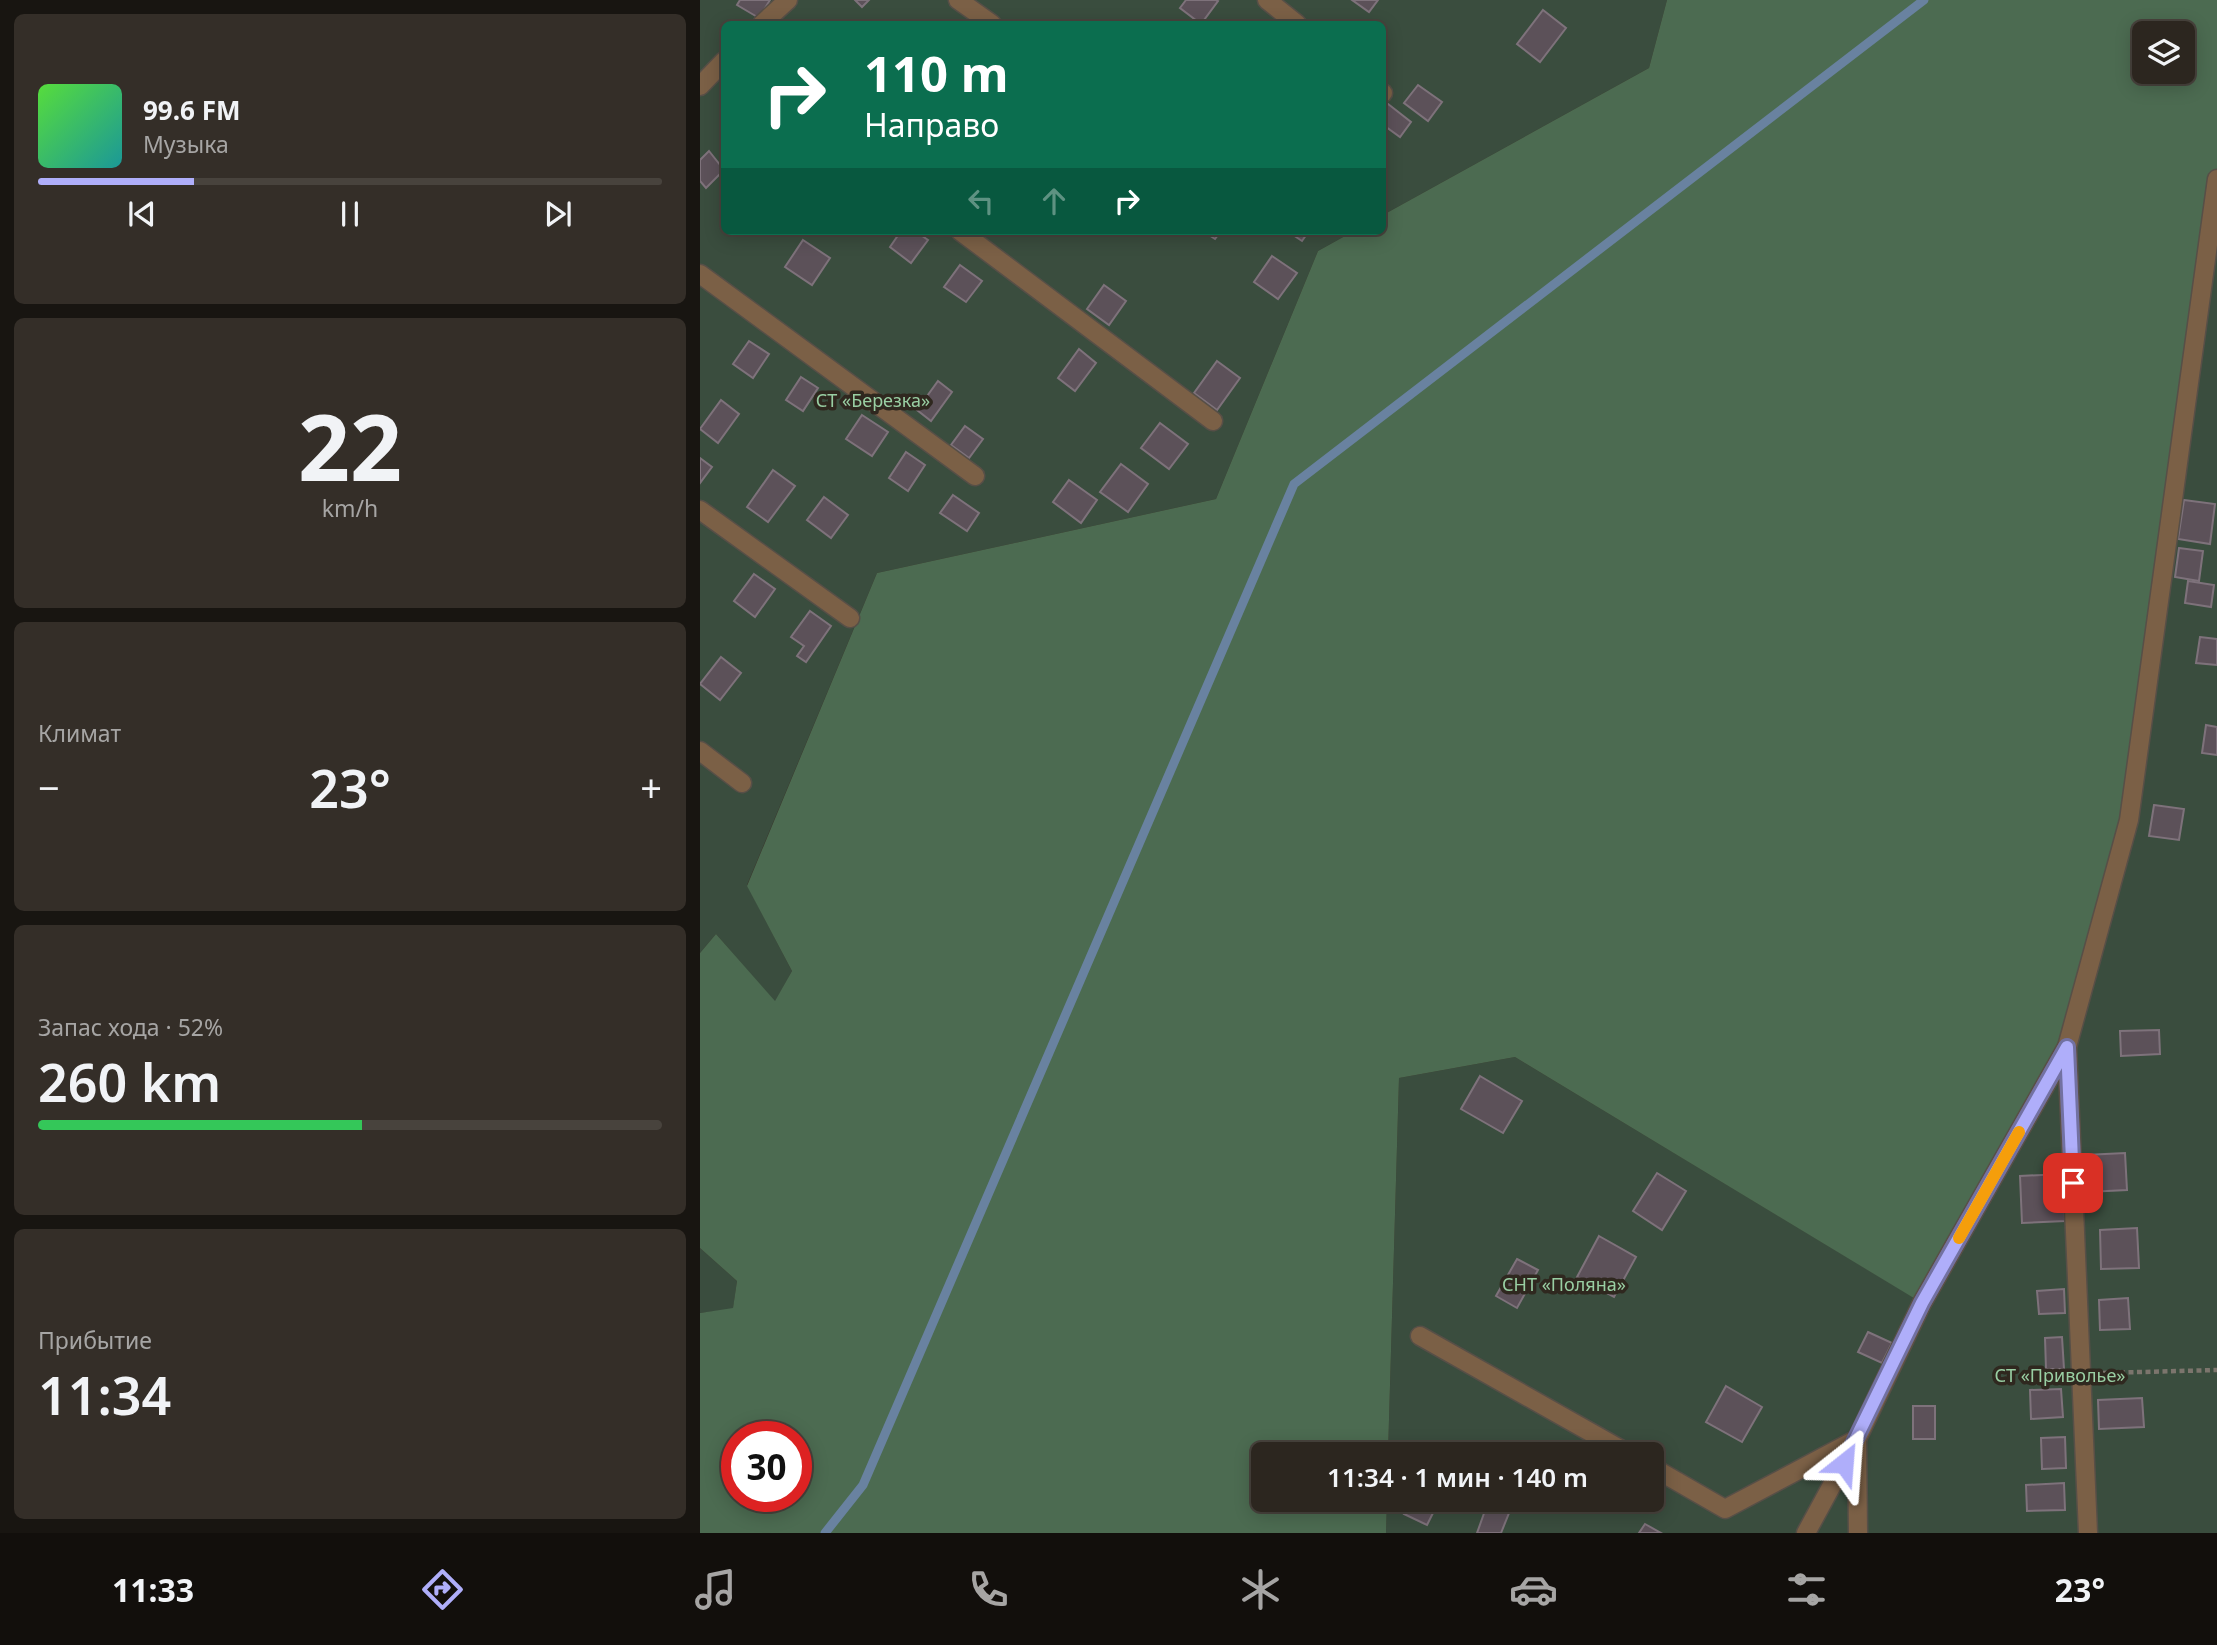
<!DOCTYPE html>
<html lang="ru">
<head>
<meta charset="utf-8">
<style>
  :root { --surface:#2c261f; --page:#342e28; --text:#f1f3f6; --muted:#a6a5a4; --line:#48433d; --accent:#afaefa }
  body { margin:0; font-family:"Noto Sans",sans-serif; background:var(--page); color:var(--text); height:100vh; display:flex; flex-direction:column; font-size:26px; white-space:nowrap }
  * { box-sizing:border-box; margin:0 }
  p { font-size:23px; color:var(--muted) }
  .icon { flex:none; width:38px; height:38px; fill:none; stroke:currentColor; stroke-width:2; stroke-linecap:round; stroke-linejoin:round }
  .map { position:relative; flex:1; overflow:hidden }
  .side { display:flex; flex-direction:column; gap:14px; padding:14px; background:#181511; width:700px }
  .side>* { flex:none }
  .guide { position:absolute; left:21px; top:21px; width:665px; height:214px; border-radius:10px; box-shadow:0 4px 18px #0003,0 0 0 2px var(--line); background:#0b6e4f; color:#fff; overflow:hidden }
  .buttons { position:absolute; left:1432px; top:21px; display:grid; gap:14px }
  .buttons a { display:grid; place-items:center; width:63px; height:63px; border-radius:10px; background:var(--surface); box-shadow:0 4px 18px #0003,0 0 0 2px var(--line); font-size:35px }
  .speed { position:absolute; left:21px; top:1421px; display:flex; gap:14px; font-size:35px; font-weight:700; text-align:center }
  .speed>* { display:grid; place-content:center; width:91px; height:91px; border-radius:50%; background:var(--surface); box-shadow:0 4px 18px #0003,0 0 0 2px var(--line); line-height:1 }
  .speed .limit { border:10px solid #d22; background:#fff; color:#111 }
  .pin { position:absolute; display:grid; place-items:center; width:60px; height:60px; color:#fff; margin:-30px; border-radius:14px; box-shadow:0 4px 10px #0006 }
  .me { position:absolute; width:77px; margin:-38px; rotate:28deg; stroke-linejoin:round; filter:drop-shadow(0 0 5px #0008) }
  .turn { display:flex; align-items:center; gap:24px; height:147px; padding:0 28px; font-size:32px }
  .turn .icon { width:91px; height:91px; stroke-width:2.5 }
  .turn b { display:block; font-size:49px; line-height:60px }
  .lanes { display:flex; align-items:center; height:66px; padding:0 28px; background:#0003; justify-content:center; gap:35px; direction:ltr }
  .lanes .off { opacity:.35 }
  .big { font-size:52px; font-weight:600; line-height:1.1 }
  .side .card { flex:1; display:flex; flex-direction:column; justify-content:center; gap:10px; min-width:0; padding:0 24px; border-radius:10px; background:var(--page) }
  .side .dial { align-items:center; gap:0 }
  .dial b { font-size:91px; line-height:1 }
  .song { display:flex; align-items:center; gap:21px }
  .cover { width:84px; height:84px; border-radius:10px; background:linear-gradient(135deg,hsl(110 70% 55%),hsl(180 70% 35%)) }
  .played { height:7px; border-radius:4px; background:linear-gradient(90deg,var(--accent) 25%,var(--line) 25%) }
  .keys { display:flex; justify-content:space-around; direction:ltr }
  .heat { display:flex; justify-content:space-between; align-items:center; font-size:38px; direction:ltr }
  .charge { height:10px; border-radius:5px; background:linear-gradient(90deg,#34c759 52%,var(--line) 0) }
  .trip { position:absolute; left:551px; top:1442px; width:413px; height:70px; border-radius:10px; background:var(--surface); box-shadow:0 4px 18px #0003,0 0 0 2px var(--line); font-weight:600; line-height:70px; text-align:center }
  .dock { display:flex; height:112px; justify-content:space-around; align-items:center; background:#120f0c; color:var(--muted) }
  .dock .icon { width:49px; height:49px }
  .dock .selected { color:var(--accent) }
  .dock b { font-size:32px; color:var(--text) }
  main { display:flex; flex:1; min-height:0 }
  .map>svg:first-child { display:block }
  .green { fill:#3a4d3e }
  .forest { fill:#4c6b51; fill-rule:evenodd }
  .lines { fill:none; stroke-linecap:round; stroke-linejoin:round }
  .stream { stroke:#6982a0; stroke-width:9 }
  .building { fill:#5c5159; stroke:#7e727b; stroke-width:2 }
  .minor-casing { stroke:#574f47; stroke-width:21 }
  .path { stroke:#7c756d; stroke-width:4.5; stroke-dasharray:5 3.5; stroke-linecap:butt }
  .minor { stroke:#7b6046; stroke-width:18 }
  .route-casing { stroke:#7271a2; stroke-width:18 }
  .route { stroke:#afaefa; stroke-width:12 }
  .slow { stroke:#f59e0b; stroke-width:12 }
  .labels { text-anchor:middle; stroke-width:7; stroke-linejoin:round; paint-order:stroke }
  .park-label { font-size:18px; fill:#99cfa3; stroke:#2f281f }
</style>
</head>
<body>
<main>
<section class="side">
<div class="card">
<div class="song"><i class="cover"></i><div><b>99.6 FM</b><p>Музыка</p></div></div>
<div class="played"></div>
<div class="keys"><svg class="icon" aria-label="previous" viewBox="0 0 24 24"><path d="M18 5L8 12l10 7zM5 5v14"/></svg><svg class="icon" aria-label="pause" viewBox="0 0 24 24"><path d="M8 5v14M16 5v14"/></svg><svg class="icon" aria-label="next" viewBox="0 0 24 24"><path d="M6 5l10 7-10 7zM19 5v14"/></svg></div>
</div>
<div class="card dial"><b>22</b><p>km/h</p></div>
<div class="card"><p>Климат</p>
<div class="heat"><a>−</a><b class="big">23°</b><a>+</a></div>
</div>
<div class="card"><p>Запас хода · 52%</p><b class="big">260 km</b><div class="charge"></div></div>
<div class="card"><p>Прибытие</p><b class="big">11:34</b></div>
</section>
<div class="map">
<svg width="1517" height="1533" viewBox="0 0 1517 1533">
  <rect width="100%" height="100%" fill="#3a3229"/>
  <g class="green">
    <path d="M0 0H967L949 68 683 215 682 24H24V231H654L618 251 516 499 177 573 47 885 92 971 75 1002 16 934 0 953Z"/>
    <path d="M1517 179V1533H686L687 1500H952V1454H688L699 1078 815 1057 1221 1302Z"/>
    <path d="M0 1248 37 1281 33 1309 0 1313Z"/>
  </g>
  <path class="forest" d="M967 0H1517V179L1429 820 1367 1047 1222 1303 815 1057 699 1078 688 1454H564V1500H687L686 1533H0V1313L33 1308 37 1281 0 1248V953L16 934 75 1001 92 971 47 886 177 573 516 499 618 251 654 231H682L683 215 949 68ZM1444 33H1482V72H1444ZM37 1437H96V1496H37Z"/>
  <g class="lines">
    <path class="stream" d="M125 1533 163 1485 594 484 1224 0"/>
  </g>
  <g class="building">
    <path d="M40 0H70L59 18 37 5Z"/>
    <path d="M155 0H169L162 7Z"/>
    <path d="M486 0H516L518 1 501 24 480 8Z"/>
    <path d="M652 0H678L669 12Z"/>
    <path d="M843 10 866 28 840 62 817 44Z"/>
    <path d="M718 85 742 102 728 121 704 103Z"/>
    <path d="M683 100 711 122 700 137 682 124Z"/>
    <path d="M9 151 24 170 6 188 0 181V160Z"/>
    <path d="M201 231H215L228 240 211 263 190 247Z"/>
    <path d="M503 231H521L515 239Z"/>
    <path d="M587 231H609L602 241Z"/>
    <path d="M103 240 130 258 112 285 85 267Z"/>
    <path d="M572 256 597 273 578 299 554 282Z"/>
    <path d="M260 265 282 281 266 302 244 287Z"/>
    <path d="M404 285 426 301 409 325 387 309Z"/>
    <path d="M49 341 69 354 53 378 33 364Z"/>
    <path d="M379 349 396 363 375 391 358 378Z"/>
    <path d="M517 361 540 378 517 410 494 393Z"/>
    <path d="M101 377 118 388 103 411 86 400Z"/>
    <path d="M238 381 252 392 231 421 217 410Z"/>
    <path d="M21 400 39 414 18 443 0 429Z"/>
    <path d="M162 415 188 432 172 456 146 439Z"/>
    <path d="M460 423 488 444 469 469 441 448Z"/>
    <path d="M265 426 283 439 269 458 251 445Z"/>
    <path d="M206 452 225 465 208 491 189 478Z"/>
    <path d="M0 458 12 467 0 483Z"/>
    <path d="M421 464 448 484 428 512 400 492Z"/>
    <path d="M73 470 95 486 68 522 47 507Z"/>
    <path d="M369 480 397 500 381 523 353 502Z"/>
    <path d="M253 495 279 513 267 531 240 513Z"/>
    <path d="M124 497 148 515 131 538 107 520Z"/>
    <path d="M1484 500 1515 504 1510 544 1478 539Z"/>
    <path d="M1479 548 1503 551 1499 581 1475 577Z"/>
    <path d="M54 574 75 589 55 617 34 601Z"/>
    <path d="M1488 581 1514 585 1511 607 1485 603Z"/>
    <path d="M110 611 131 626 106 662 97 656 104 646 91 637Z"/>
    <path d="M1500 637 1517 639V665L1496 663Z"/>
    <path d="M21 657 41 673 20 700 0 684Z"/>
    <path d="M1506 725 1517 727V755L1502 753Z"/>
    <path d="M1454 805 1484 809 1479 840 1449 836Z"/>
    <path d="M1459 1030 1460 1054 1421 1056 1420 1031Z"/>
    <path d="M780 1076 822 1101 803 1133 761 1109Z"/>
    <path d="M1425 1153 1427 1190 1387 1192 1385 1155Z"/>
    <path d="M957 1173 986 1191 962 1230 933 1211Z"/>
    <path d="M1363 1174 1365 1221 1322 1223 1320 1176Z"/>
    <path d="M1437 1228 1439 1268 1401 1269 1400 1230Z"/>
    <path d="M899 1236 936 1257 914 1297 877 1277Z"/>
    <path d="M817 1259 838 1270 817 1308 796 1296Z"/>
    <path d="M1364 1289 1365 1313 1339 1314 1337 1291Z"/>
    <path d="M1428 1298 1430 1329 1400 1330 1399 1300Z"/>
    <path d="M1168 1332 1192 1343 1182 1363 1158 1352Z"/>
    <path d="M1362 1337 1364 1369H1346L1345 1338Z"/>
    <path d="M1026 1386 1062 1407 1042 1442 1006 1422Z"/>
    <path d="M1361 1389 1363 1417 1331 1419 1330 1390Z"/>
    <path d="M1442 1398 1444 1427 1399 1429 1398 1400Z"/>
    <rect x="1213" y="1406" width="22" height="33"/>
    <path d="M1365 1437 1366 1468 1342 1469 1341 1438Z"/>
    <path d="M1364 1483 1365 1510 1327 1511 1326 1485Z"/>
    <path d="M681 1500H706L701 1510Z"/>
    <path d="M712 1500H731L738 1503 727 1525 704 1514Z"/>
    <path d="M787 1505 809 1513 801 1533H777Z"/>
    <path d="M945 1524 961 1533H939Z"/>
  </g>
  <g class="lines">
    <defs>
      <g id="minor">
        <path d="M258 0 292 24"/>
        <path d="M567 0 597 24"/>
        <path d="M62 24 88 0"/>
        <path d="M0 86 24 61"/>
        <path d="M682 93H683"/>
        <path d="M260 231 513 421"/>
        <path d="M0 274 275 476"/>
        <path d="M0 510 150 618"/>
        <path d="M0 751 42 783"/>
        <path d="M1367 1047 1388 1533"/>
        <path d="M720 1336 929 1454"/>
        <path d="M952 1467 1025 1509 1157 1439 1158 1533"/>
        <path d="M1106 1533 1157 1439 1222 1303 1367 1047 1429 820 1517 179"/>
      </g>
    </defs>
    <use href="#minor" class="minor-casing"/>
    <path class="path" d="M1403 1373 1517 1370"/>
    <use href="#minor" class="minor"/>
  </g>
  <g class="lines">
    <defs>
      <path id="route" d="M1144 1463 1222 1303 1367 1047 1373 1183"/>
    </defs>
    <use href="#route" class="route-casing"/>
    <use href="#route" class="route"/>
    <path class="slow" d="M1259 1238 1319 1132"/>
  </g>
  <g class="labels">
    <g class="park-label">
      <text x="173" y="407">СТ «Березка»</text>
      <text x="864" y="1291">СНТ «Поляна»</text>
      <text x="1360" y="1382">СТ «Приволье»</text>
    </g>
  </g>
</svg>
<div class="buttons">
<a><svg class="icon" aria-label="layers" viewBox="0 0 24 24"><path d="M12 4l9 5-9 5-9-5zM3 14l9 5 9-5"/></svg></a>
</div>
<div class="speed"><div class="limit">30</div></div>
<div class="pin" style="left:1373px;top:1183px;background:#d93025"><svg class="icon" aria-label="arrive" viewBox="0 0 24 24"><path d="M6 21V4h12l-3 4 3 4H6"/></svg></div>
<svg class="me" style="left:1144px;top:1463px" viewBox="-20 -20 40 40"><path d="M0-17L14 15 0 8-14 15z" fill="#afaefa" stroke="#fff" stroke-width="4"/></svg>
<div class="trip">11:34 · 1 мин · 140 m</div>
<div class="guide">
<div class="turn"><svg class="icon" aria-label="right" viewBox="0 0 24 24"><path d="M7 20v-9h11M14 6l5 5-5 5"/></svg><div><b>110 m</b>Направо</div></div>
<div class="lanes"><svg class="icon off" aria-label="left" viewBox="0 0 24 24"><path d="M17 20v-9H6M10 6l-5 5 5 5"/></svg><svg class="icon off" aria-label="ahead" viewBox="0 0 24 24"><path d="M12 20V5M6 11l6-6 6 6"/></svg><svg class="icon" aria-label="right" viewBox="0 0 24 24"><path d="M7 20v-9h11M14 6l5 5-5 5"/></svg></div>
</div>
</div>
</main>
<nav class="dock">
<b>11:33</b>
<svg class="icon selected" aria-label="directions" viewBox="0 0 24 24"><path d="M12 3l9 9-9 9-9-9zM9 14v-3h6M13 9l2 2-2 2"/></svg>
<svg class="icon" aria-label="music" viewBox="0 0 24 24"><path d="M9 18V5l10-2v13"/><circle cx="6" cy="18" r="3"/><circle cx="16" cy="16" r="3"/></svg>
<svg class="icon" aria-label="phone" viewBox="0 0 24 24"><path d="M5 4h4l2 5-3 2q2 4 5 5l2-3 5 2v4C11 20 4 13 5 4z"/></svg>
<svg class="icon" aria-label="climate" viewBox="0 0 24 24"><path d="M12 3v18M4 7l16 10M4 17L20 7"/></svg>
<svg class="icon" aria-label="car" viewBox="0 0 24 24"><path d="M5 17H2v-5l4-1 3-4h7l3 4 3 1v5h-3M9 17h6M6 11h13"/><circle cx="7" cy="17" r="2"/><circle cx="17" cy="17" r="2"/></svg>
<svg class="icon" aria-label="filters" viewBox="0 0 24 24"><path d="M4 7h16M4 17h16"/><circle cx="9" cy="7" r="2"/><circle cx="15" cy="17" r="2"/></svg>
<b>23°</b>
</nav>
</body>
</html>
